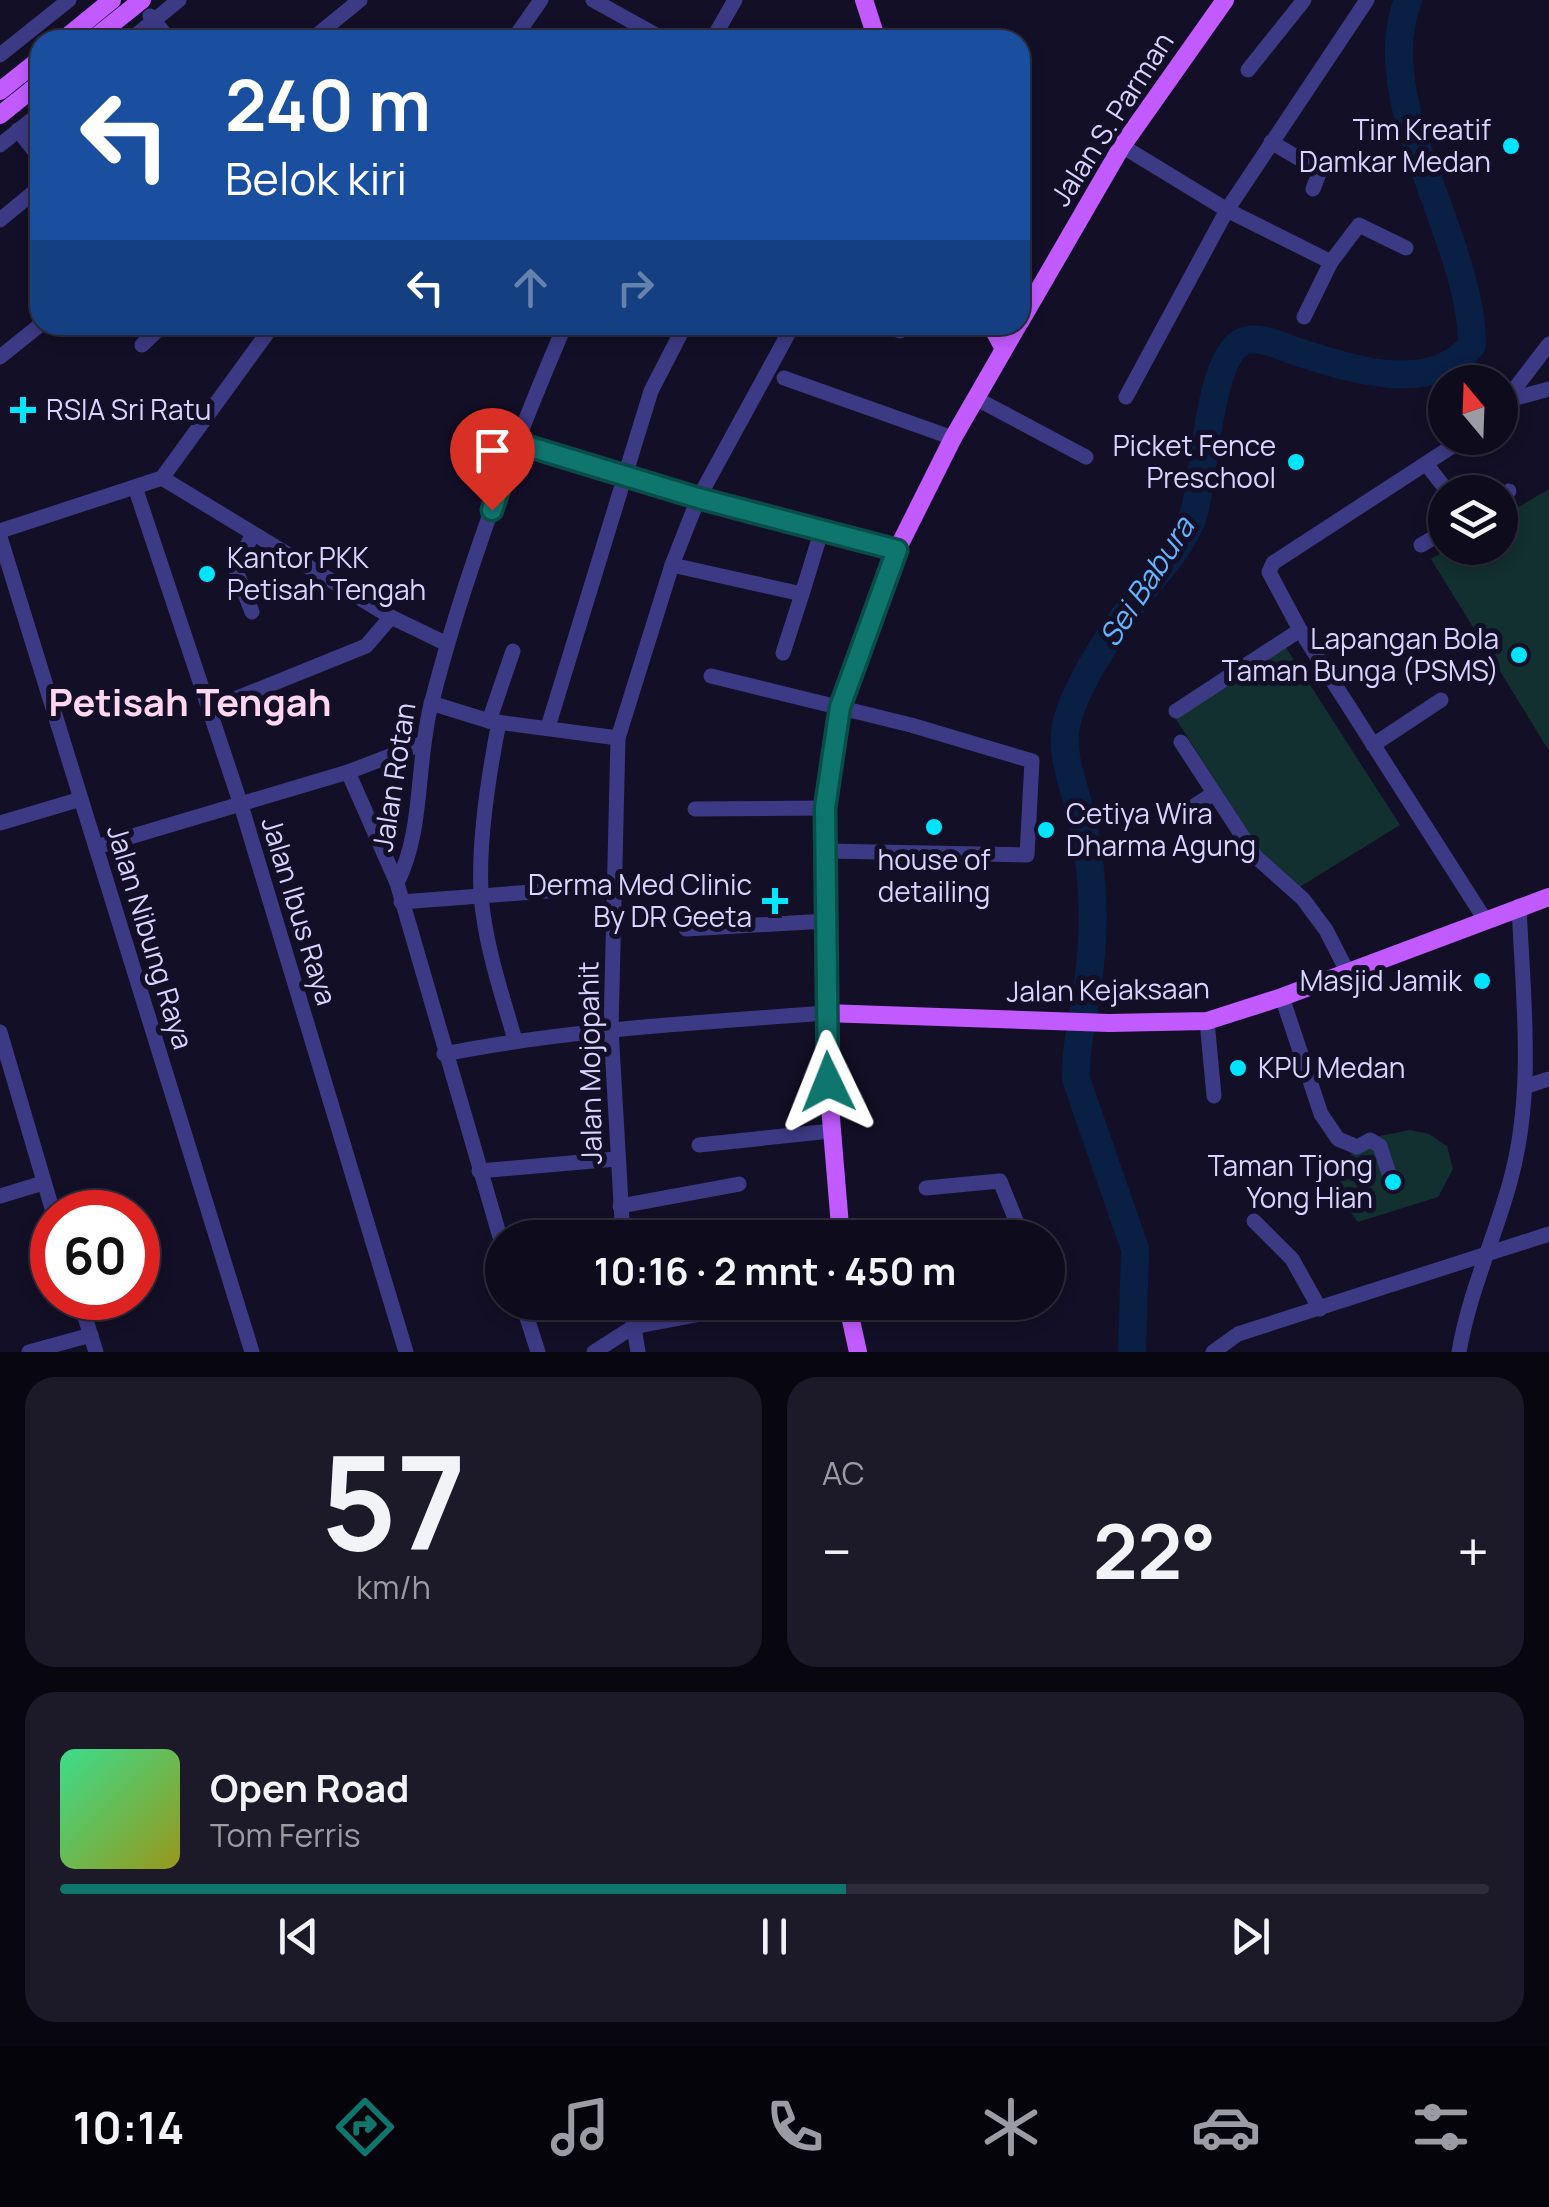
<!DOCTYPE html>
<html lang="id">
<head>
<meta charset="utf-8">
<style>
  :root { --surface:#0e0b1c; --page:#1c1929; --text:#f1f3f6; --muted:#9b9ba3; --line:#2e2b3b; --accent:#0f766e }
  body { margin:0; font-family:Manrope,sans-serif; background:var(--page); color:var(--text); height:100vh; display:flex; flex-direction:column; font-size:38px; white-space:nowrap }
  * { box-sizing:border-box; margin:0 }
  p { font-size:32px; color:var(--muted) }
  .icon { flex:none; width:55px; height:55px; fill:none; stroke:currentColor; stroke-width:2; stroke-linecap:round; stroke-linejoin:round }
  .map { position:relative; height:1352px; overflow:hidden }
  .side { display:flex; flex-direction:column; gap:25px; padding:25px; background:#08060f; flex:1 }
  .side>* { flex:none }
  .hud { position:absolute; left:30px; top:30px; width:1000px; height:305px; border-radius:30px; box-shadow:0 5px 15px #0003,0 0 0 2px var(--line); background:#1a4fa0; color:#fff; overflow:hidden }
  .needle { width:65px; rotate:341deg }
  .fabs { position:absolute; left:1428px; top:365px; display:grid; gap:20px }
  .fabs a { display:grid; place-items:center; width:90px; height:90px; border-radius:50%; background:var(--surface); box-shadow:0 5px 15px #0003,0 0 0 2px var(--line); font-size:50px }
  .speed { position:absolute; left:30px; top:1190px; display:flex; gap:20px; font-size:50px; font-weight:700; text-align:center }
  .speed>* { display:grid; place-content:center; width:130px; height:130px; border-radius:50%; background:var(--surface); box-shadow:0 5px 15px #0003,0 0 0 2px var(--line); line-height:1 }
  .speed .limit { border:15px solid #d22; background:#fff; color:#111 }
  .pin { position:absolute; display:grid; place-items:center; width:85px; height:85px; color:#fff; margin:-102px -42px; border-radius:50% 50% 50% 0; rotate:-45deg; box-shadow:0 0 10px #0007 }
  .pin .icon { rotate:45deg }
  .me { position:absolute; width:110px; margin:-55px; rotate:358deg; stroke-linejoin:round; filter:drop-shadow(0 0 8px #0008) }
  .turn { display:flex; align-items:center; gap:35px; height:210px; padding:0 30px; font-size:45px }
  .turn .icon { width:130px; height:130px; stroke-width:2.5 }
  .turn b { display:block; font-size:70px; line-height:85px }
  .lanes { display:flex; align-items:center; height:95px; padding:0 30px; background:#0003; justify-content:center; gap:50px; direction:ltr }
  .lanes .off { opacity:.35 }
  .big { font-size:75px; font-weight:700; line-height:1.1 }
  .side .widget { flex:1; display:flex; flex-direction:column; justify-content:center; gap:15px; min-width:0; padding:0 35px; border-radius:30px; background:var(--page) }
  .side .dial { align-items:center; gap:0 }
  .dial b { font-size:130px; line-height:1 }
  .song { display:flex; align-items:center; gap:30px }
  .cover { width:120px; height:120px; border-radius:15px; background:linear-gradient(135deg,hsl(150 70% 55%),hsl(60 70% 35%)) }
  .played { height:10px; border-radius:5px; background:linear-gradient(90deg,var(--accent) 55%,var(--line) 55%) }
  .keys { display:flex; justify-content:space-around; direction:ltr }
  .heat { display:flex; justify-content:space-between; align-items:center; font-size:55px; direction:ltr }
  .side .tiles { flex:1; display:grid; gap:25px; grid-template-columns:1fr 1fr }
  .widget:last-child { grid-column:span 2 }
  .trip { position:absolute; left:485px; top:1220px; width:580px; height:100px; border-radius:50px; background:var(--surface); box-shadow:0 5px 15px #0003,0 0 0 2px var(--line); font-weight:700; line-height:100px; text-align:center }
  .tabs { display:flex; height:160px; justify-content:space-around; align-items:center; background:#06040b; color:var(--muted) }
  .tabs .icon { width:70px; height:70px }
  .tabs .selected { color:var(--accent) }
  .tabs b { font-size:45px; color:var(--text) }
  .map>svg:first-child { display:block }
  .green { fill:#12302f }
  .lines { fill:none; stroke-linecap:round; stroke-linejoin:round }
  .river { stroke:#0a1f44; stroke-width:28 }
  .minor { stroke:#3d3a85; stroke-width:15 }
  .major { stroke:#c25bff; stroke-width:18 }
  .route-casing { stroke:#0a4d48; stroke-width:25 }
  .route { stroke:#0f766e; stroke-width:18 }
  .poi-dot { fill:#00e5ff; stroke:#130f26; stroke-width:4 }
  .labels { text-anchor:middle; stroke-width:10; stroke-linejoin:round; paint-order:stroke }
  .street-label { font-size:28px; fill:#d9d4ff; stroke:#130f26 }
  .poi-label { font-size:28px; fill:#d9d4ff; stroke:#130f26; text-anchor:end }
  .water-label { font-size:30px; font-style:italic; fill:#62b6ff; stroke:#130f26 }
  .district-label { font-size:38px; font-weight:bold; fill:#ffd6f0; stroke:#130f26 }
</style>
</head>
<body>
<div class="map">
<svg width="1549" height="1352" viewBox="0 0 1549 1352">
  <rect width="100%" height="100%" fill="#130f26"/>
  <g class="green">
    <path d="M1549 489V751L1431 559 1450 548H1500V518Z"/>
    <path d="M1285 646 1400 825 1298 888 1273 871 1174 716Z"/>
    <path d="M1410 1130 1429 1134 1447 1146 1453 1169 1438 1197 1358 1222 1337 1195 1346 1158 1374 1137Z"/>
  </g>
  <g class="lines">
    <path class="river" d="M1132 1352 1135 1249 1076 1079C1075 1048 1083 1020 1087 989 1096 932 1094 872 1081 815 1075 788 1060 755 1066 726 1075 683 1118 623 1145 588 1163 565 1186 541 1194 512 1205 477 1208 355 1244 341 1259 335 1280 346 1295 351 1349 368 1431 397 1472 345 1472 237 1368 102 1408 0"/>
    <g class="minor">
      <path d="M593 0 665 40"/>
      <path d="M150 16 170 40"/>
      <path d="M130 40 179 0"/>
      <path d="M311 40 360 0"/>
      <path d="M513 40 541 0"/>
      <path d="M712 40 735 0"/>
      <path d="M0 55 69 0"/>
      <path d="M1248 70 1304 0"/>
      <path d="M18 130 40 158"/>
      <path d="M1271 142 1320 171 1313 189"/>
      <path d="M0 145 40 113"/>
      <path d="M1122 146 1227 210 1331 262"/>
      <path d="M0 220 40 187"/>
      <path d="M1304 317 1331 262 1359 225 1406 248"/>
      <path d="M883 325 900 331"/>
      <path d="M142 345 163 325"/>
      <path d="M0 357 40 325"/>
      <path d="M784 378 953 438"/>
      <path d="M1126 397 1227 210 1367 0"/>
      <path d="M975 398 1086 457"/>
      <path d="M1509 400 1549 389"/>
      <path d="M1500 408 1549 344"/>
      <path d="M1465 438 1273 563 1269 572 1300 630 1484 918"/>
      <path d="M514 442 698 499 897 550"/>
      <path d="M1427 465 1448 492"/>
      <path d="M162 478 391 617 447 644"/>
      <path d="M135 487 241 805 406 1352"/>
      <path d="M1500 497 1509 491"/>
      <path d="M0 531 162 478 273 325"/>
      <path d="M252 536 235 568 252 612"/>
      <path d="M0 537 252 1352"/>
      <path d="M1421 545 1445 531"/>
      <path d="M672 565 802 594 822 529"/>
      <path d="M783 653 802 594"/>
      <path d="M711 676 911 725 1032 761 1027 855 826 851"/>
      <path d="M431 703 489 721 618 738"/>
      <path d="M210 709 366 646 391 617"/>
      <path d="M1176 711 1300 630"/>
      <path d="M489 721 513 651"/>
      <path d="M499 722C488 778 475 857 483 913 489 957 503 998 515 1040"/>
      <path d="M548 727 651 391 685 325"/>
      <path d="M1181 742 1256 857 1303 899 1326 930 1347 971"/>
      <path d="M1373 745 1441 700"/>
      <path d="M348 772 397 883"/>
      <path d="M695 809 825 808"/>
      <path d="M1176 818 1214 793"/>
      <path d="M0 823 81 799"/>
      <path d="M96 847 348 772 421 744"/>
      <path d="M401 902 612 886"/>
      <path d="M686 929 826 921"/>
      <path d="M1282 997 1321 1114 1338 1139 1357 1147 1370 1140 1380 1146 1390 1177"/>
      <path d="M1207 1021 1214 1096"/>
      <path d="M0 1032 53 1212"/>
      <path d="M444 1054C570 1029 698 1023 825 1013"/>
      <path d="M1527 1086 1549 1079"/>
      <path d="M699 1145 831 1131"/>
      <path d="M479 1171 616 1159"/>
      <path d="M926 1188 1000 1181 1023 1238"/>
      <path d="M0 1196 43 1183"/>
      <path d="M620 1206 739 1184"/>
      <path d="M1254 1221 1292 1259 1320 1309"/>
      <path d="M623 1238 611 1029 618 738 672 565 698 499 793 325"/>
      <path d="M502 1244 397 883C424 831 416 762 431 705 464 575 512 448 565 325"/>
      <path d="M79 1298 96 1352"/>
      <path d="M522 1302 538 1352"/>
      <path d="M630 1302 638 1352"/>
      <path d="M847 1305 867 1302"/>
      <path d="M29 1352 91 1335"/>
      <path d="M594 1352 633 1327 763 1302"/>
      <path d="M1213 1352 1238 1334 1549 1234"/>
      <path d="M1459 1352C1469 1293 1494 1240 1510 1182 1535 1093 1523 998 1519 906"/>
    </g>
    <g class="major">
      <path d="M864 0 877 40"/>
      <path d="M63 40 112 0"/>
      <path d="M92 40 142 0"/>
      <path d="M0 91 40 59"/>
      <path d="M0 115 40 83"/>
      <path d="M1020 322 1122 146 1225 0"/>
      <path d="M991 325 1004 349"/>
      <path d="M825 1013 1109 1023 1207 1021 1282 997 1549 897"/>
      <path d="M841 1238 828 1082 825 808 840 707 897 550 953 438 1018 325"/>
      <path d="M847 1302 858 1352"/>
    </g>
  </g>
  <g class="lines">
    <defs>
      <path id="route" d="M492 510 514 442 698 498 897 550 840 707 825 808 828 1082"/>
    </defs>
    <use href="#route" class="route-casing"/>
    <use href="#route" class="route"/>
  </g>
  <g class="poi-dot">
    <circle cx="1511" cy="146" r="10"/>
    <path d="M18 395h10v10h10v10h-10v10h-10v-10h-10v-10h10z"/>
    <circle cx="1296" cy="462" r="10"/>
    <circle cx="207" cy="574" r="10"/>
    <circle cx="1519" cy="655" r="10"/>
    <circle cx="934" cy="827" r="10"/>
    <circle cx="1046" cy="830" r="10"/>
    <path d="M770 886h10v10h10v10h-10v10h-10v-10h-10v-10h10z"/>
    <circle cx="1482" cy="981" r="10"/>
    <circle cx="1238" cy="1068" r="10"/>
    <circle cx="1393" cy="1182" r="10"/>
  </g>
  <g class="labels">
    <g class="street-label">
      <text transform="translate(1112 119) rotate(-57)" y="10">Jalan S. Parman</text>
      <text transform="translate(394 777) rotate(-81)" y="10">Jalan Rotan</text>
      <text transform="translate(299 911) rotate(73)" y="10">Jalan Ibus Raya</text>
      <text transform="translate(150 937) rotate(73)" y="10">Jalan Nibung Raya</text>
      <text transform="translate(1108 990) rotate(-1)" y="10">Jalan Kejaksaan</text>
      <text transform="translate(590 1063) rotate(-91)" y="10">Jalan Mojopahit</text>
    </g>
    <g class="poi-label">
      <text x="1491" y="140">Tim Kreatif<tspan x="1491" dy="32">Damkar Medan</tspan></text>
      <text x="46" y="420" text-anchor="start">RSIA Sri Ratu</text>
      <text x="1276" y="456">Picket Fence<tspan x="1276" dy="32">Preschool</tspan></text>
      <text x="227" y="568" text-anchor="start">Kantor PKK<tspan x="227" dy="32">Petisah Tengah</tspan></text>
      <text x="1499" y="649">Lapangan Bola<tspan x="1499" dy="32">Taman Bunga (PSMS)</tspan></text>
      <text x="1066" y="824" text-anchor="start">Cetiya Wira<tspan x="1066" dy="32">Dharma Agung</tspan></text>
      <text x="934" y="870" text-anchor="middle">house of<tspan x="934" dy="32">detailing</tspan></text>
      <text x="752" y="895">Derma Med Clinic<tspan x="752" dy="32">By DR Geeta</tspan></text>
      <text x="1462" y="991">Masjid Jamik</text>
      <text x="1258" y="1078" text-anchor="start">KPU Medan</text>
      <text x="1373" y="1176">Taman Tjong<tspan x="1373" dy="32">Yong Hian</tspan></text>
    </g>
    <g class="water-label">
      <text transform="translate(1147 582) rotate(-57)" y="10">Sei Babura</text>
    </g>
    <g class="district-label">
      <text x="190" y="716">Petisah Tengah</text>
    </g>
  </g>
</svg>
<div class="fabs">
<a><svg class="needle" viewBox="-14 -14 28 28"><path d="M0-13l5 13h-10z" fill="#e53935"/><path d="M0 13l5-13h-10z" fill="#9b9ba3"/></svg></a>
<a><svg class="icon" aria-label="layers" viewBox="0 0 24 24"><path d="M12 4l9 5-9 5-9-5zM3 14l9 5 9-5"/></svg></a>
</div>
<div class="speed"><div class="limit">60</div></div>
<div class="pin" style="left:492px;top:510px;background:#d93025"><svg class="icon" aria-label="arrive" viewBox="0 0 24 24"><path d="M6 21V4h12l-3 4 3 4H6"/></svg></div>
<svg class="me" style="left:828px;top:1082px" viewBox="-20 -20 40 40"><path d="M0-17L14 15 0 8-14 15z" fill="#0f766e" stroke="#fff" stroke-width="4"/></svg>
<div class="trip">10:16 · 2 mnt · 450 m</div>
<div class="hud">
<div class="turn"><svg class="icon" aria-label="left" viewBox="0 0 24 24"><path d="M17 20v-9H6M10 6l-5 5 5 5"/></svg><div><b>240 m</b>Belok kiri</div></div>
<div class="lanes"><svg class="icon" aria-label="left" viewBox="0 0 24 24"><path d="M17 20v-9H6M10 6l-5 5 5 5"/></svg><svg class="icon off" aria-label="ahead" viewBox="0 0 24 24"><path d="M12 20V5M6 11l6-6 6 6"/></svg><svg class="icon off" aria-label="right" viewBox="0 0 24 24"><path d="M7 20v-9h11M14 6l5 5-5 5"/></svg></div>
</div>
</div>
<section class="side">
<div class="tiles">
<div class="widget dial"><b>57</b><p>km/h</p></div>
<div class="widget"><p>AC</p>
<div class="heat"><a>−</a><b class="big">22°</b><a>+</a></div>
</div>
<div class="widget">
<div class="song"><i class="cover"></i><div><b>Open Road</b><p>Tom Ferris</p></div></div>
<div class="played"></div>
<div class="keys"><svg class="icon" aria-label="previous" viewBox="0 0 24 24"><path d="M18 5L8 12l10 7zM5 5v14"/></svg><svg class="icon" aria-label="pause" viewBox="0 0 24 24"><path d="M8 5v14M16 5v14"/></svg><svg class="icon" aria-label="next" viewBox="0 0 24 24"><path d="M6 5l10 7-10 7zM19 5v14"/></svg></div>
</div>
</div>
</section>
<nav class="tabs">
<b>10:14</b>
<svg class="icon selected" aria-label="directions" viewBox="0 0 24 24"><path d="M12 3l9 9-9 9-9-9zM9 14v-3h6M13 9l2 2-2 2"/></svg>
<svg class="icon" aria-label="music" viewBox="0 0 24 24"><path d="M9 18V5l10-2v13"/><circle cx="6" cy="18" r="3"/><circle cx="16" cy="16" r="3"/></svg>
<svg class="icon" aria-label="phone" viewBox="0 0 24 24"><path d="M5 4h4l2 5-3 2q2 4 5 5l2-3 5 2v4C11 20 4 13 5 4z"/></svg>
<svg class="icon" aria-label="climate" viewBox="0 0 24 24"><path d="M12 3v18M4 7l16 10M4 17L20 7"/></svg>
<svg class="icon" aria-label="car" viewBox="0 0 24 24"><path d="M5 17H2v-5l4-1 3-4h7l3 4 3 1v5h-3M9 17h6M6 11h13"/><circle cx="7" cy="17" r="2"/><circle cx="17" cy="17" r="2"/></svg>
<svg class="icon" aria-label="filters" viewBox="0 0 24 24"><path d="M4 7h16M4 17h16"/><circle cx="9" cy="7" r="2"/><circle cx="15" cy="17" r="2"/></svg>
</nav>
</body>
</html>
